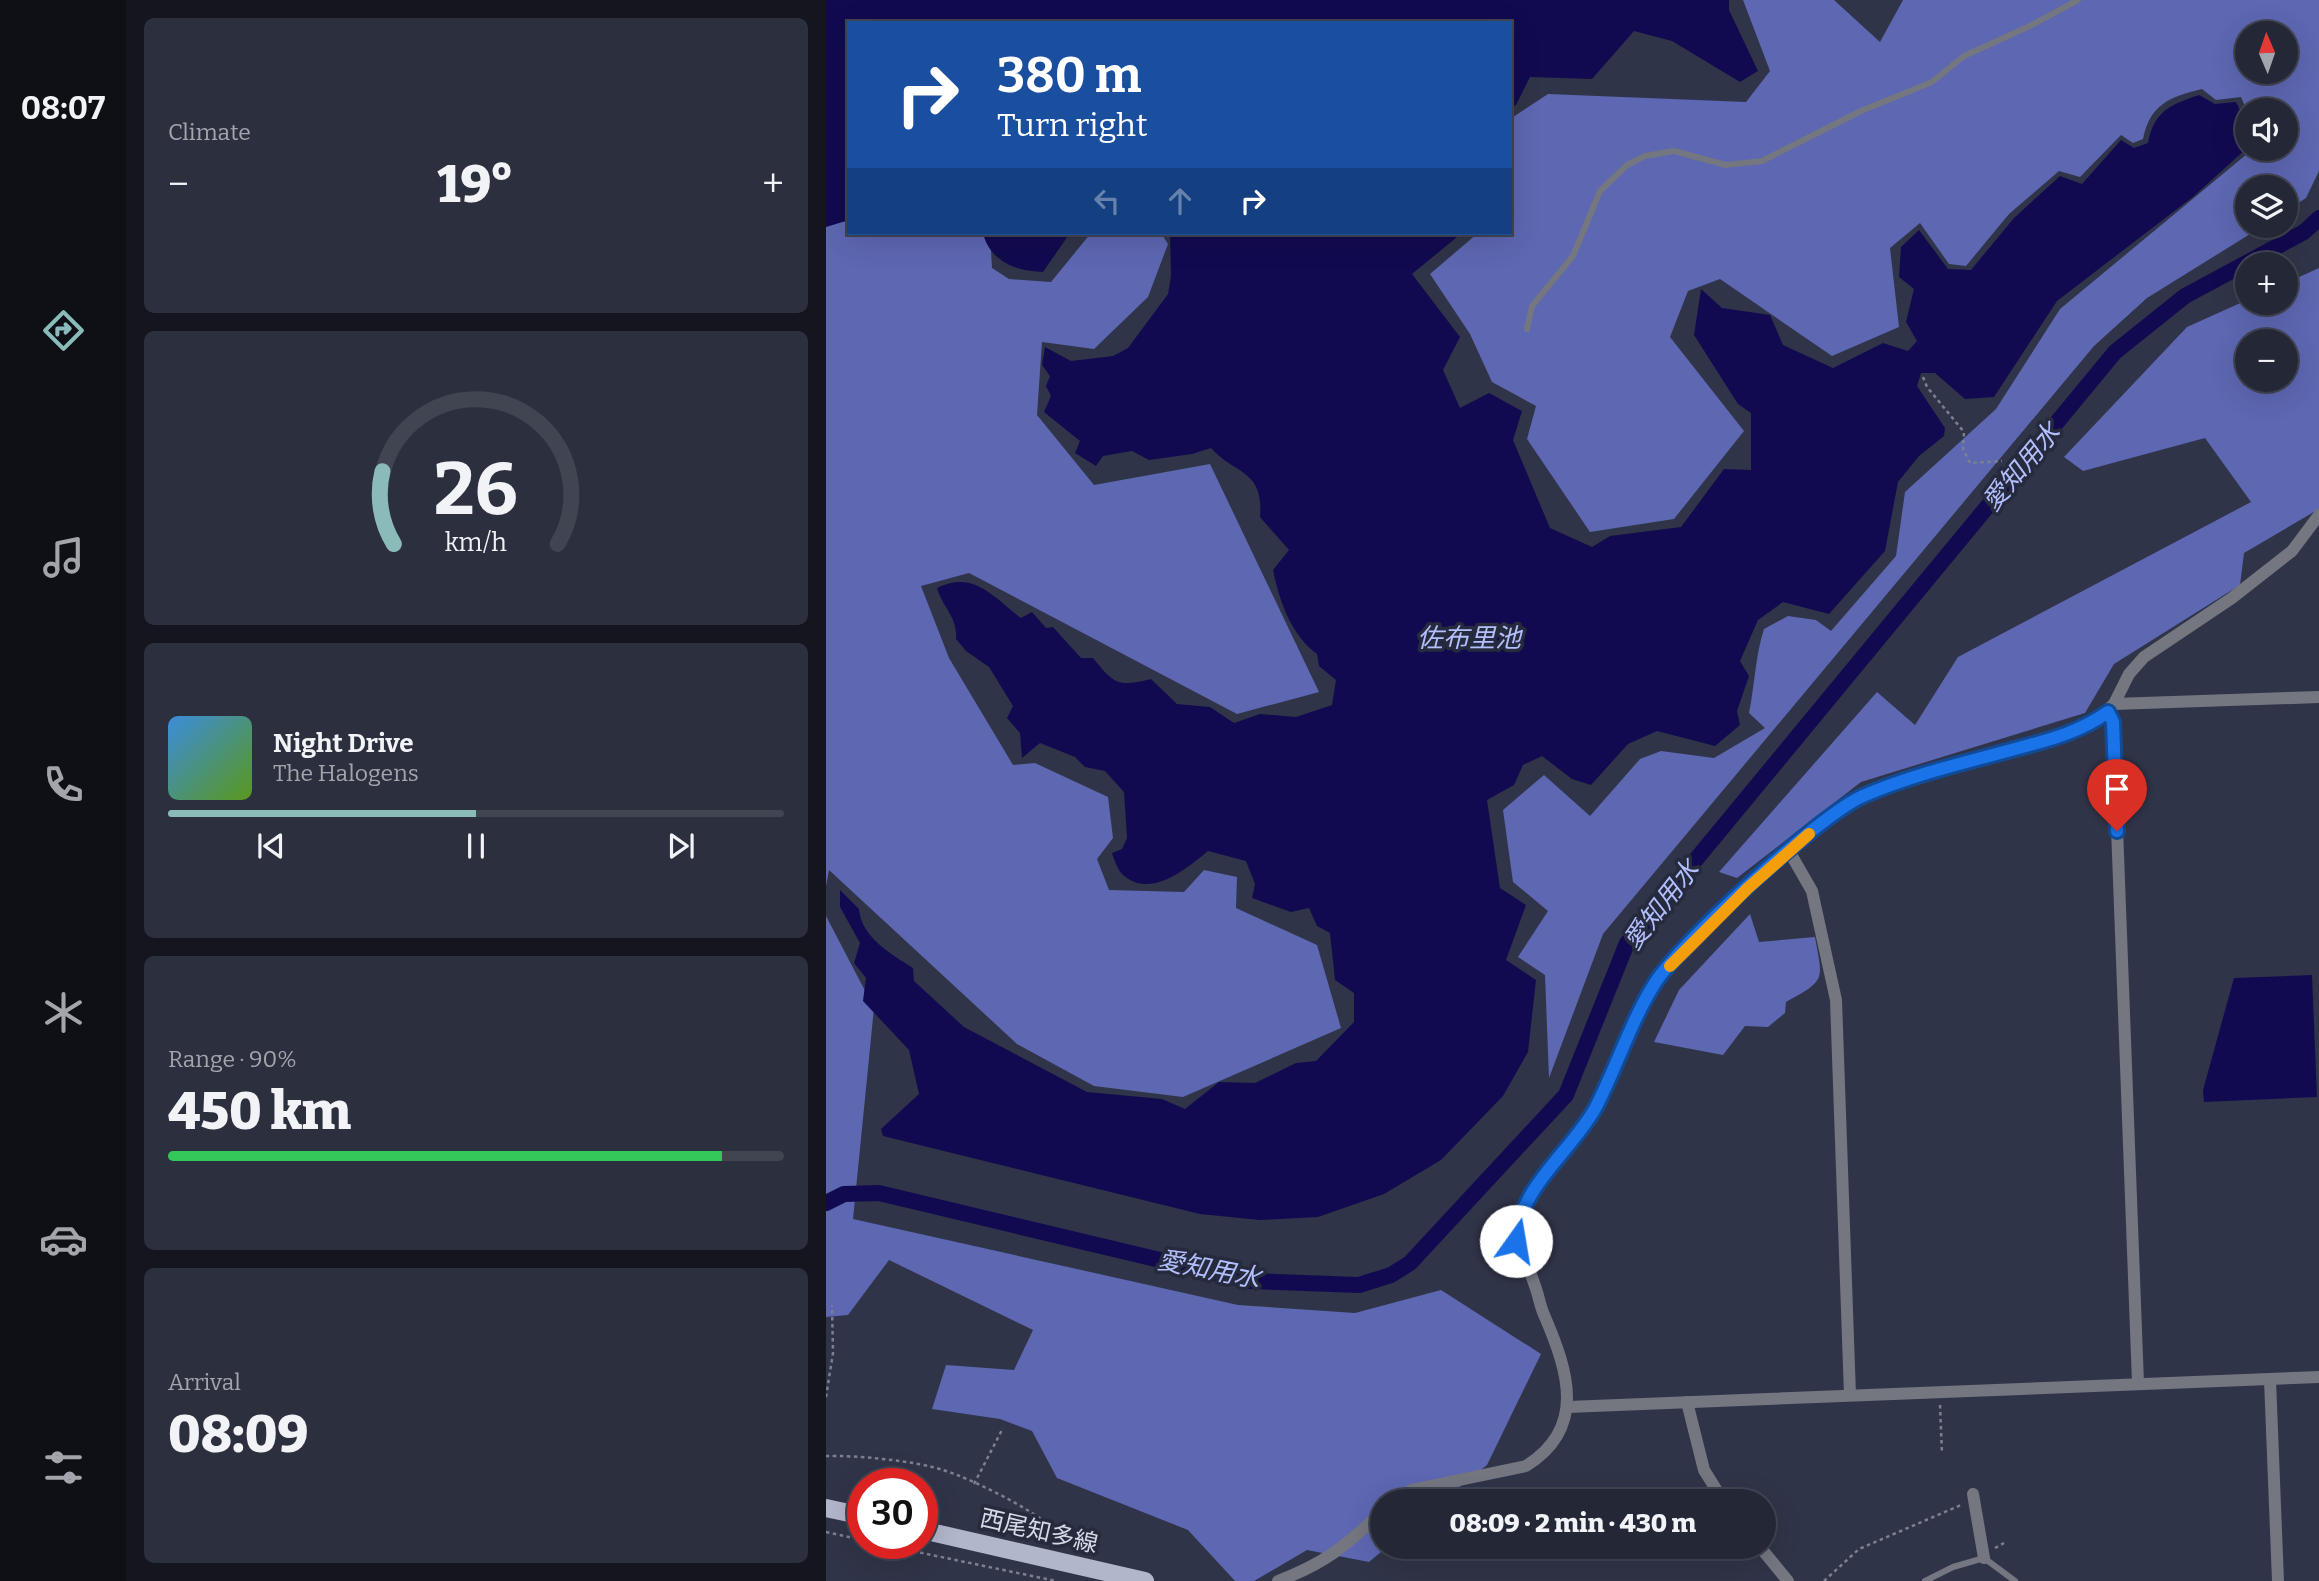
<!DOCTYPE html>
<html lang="en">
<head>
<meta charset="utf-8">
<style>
  :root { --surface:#242736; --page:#2c2f3e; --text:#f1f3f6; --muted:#a3a5ad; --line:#414451; --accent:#8bbbb9 }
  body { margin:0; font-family:Bitter,"Noto Sans JP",serif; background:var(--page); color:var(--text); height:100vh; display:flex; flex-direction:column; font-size:26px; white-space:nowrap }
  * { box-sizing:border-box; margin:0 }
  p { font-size:23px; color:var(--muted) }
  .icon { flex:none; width:38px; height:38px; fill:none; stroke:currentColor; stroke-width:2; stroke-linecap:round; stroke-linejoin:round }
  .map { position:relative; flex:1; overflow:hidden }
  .side { display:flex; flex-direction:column; gap:18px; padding:18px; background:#14151e; width:700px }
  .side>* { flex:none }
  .banner { position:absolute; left:21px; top:21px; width:665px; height:214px; border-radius:0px; box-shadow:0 7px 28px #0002,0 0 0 2px var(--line); background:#1a4fa0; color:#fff; overflow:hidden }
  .needle { width:46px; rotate:358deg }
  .controls { position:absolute; left:1409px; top:21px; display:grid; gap:14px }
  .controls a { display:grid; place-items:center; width:63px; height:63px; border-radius:50%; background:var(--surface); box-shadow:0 7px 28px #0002,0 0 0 2px var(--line); font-size:35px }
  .speed { position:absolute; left:21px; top:1468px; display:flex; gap:14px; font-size:35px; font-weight:700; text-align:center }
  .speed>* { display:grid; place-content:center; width:91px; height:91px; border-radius:50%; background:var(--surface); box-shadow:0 7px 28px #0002,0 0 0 2px var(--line); line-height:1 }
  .speed .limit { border:10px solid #d22; background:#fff; color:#111 }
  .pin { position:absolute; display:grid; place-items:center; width:60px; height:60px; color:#fff; margin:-72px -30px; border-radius:50% 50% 50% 0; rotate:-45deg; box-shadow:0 0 7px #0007 }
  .pin .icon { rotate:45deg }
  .me { position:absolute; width:77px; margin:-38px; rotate:13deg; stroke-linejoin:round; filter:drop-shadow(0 0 5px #0008) }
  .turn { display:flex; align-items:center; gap:24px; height:147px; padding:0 35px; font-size:32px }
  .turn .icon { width:91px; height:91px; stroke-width:2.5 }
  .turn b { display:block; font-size:49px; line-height:60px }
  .lanes { display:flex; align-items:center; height:66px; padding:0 35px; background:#0003; justify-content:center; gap:35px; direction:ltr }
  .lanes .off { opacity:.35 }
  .big { font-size:52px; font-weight:800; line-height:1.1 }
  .side .tile { flex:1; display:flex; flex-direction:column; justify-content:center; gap:10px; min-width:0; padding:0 24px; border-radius:10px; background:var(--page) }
  .side .dial { align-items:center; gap:0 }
  .dial svg { height:182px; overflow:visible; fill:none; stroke:var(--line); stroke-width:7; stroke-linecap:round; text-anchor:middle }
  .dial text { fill:var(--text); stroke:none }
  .song { display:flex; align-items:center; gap:21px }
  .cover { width:84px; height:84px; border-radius:10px; background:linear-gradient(135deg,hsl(210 70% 55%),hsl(90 70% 35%)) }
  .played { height:7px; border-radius:4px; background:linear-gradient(90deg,var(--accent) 50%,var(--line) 50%) }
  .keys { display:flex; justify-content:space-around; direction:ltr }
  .heat { display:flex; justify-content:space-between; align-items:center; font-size:38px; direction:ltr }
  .charge { height:10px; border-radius:5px; background:linear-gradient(90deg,#34c759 90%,var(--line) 0) }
  .trip { position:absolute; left:544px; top:1489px; width:406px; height:70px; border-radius:35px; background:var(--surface); box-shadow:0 7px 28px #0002,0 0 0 2px var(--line); font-weight:800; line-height:70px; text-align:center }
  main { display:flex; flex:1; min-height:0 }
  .dock { display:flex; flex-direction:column; width:126px; justify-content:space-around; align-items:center; background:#0e1016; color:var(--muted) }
  .dock .icon { width:49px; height:49px }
  .dock .current { color:var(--accent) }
  .dock b { font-size:32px; color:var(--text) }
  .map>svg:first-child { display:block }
  .forest { fill:#5d67b2; fill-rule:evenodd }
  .water { fill:#120a50 }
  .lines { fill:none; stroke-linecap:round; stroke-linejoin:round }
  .canal { stroke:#120a50; stroke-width:16 }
  .path { stroke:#7c8090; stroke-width:2.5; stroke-dasharray:3.5 3.5; stroke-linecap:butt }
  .service { stroke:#747680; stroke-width:6 }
  .minor { stroke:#747680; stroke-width:12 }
  .primary { stroke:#b1b6cb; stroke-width:18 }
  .route-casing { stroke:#114b97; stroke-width:18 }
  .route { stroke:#1a73e8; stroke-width:12 }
  .slow { stroke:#f59e0b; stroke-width:12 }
  .labels { text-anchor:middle; stroke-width:7; stroke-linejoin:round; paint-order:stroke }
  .street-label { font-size:24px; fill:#d7dae6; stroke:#262a3d }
  .water-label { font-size:26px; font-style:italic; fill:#b3bffd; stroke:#262a3d }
</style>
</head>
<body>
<main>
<nav class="dock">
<b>08:07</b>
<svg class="icon current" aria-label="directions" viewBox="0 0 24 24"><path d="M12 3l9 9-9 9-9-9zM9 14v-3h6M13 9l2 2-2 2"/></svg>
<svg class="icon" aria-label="music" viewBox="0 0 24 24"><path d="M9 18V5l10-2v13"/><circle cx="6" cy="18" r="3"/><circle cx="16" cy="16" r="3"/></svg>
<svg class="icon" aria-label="phone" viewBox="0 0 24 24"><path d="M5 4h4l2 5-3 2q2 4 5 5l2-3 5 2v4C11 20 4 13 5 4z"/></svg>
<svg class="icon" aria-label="climate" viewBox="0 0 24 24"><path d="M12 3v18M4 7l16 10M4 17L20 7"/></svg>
<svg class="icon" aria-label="car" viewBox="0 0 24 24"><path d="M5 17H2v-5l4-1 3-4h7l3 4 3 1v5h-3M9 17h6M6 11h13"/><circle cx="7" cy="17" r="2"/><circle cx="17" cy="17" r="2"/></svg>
<svg class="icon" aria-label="filters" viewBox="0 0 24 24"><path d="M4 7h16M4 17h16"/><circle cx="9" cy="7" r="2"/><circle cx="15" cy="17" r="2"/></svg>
</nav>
<section class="side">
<div class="tile"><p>Climate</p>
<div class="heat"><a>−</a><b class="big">19°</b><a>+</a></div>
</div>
<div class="tile dial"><svg viewBox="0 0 100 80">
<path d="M14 69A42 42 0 1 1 86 69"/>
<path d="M14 69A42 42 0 0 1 9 37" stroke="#8bbbb9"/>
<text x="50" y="56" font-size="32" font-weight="700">26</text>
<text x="50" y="72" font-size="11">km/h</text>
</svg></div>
<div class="tile">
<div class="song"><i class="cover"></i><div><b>Night Drive</b><p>The Halogens</p></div></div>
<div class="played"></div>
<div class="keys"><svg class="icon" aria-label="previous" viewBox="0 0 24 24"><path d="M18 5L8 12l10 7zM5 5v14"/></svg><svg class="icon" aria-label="pause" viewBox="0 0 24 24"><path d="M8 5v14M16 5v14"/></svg><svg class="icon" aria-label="next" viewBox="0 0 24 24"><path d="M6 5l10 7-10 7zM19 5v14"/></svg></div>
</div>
<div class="tile"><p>Range · 90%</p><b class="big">450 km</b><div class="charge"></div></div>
<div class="tile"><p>Arrival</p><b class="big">08:09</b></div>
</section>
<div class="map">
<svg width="1493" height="1581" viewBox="0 0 1493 1581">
  <rect width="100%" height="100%" fill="#303448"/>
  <g class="forest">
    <path d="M917 0H1008L1054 42 1077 0H1493V171L1480 198 1460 211V187H1421V226H1437L1321 298 1268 346 777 934 723 1078 719 975 692 957 722 911 687 882 677 810 718 775 764 816 814 759 835 751 888 758 939 728 923 713C929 684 929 657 938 629L962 616 990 620 1005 631 1070 556 1079 492 1170 409 1234 309 1427 149H1460V110L1421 111 1415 97 1390 100 1376 89C1344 97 1324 104 1317 139L1307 143 1295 135 1254 177 1233 171 1183 214 1140 266 1123 264 1094 223 1064 248 1073 327 1006 356 894 279 862 291 844 337 918 431 848 519 764 532 701 439 710 406 666 382 644 334 604 274 652 233H684V119L722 94 920 102 944 71ZM1421 33H1460V72H1421Z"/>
    <path d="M23 221V233H164L166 268 183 279 225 282 265 233H335L342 244 322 297 268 349 216 342 211 415 268 485 384 464 493 692 411 714 143 573 95 586 123 658 187 765 209 763 282 797 287 838 271 859 283 890 358 892 378 870 411 877 410 908 491 945 515 1028 357 1097 268 1086 191 1044 3 870 0 886V223Z"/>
    <path d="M1493 268V509L1418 553 1414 585 1288 664 1259 713 1035 782 911 878 893 872 1051 692 1089 725 1132 657 1425 502 1379 438 1257 471 1238 457 1361 327 1421 300V303H1460V283ZM1421 341H1460V380H1421Z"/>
    <path d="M924 914 933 942 989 937C997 981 1000 980 960 1002L959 1013 942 1027 919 1026 897 1055 828 1042 853 990Z"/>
    <path d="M0 916 48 1008 27 1219 412 1305 529 1313 615 1290 715 1354 661 1465 616 1501 556 1502V1547H561L543 1562 481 1550 428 1581H409L362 1530 231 1478 206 1431 174 1419 106 1409 120 1365 188 1370 207 1330 63 1260 22 1315 0 1317Z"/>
  </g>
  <g class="water">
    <path d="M0 0H903V10L932 71 914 82 846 41 808 31 766 79 704 77 690 105 684 108V23H23V220L0 227Z"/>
    <path d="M1373 95 1389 104 1410 102 1421 125V148L1368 196 1231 301 1168 397 1139 399 1109 373H1095L1091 386 1119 428 1118 436 1093 456 1072 482 1059 551 1003 614 957 602 932 620 914 661 923 676 911 711 914 725 889 746 831 731 802 744 765 785 746 779 716 756 697 765 688 785 661 800 674 888 700 905 680 960 710 980 702 1052 677 1096 615 1160 558 1194 492 1217 434 1220 374 1214 57 1136 55 1129 93 1094 83 1050 37 1001 40 978 28 963 34 943 14 907V890L33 909C35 937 65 954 87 968L88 981 138 1027 261 1092 336 1099 359 1109 393 1082 429 1083 470 1063 490 1061 528 1022V993L509 980 504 933 491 926 483 908 465 912 426 898 429 884 420 861 382 851C360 869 323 901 295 873 291 868 288 859 286 853L296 849 301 838 298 792 279 771 259 767 249 757 214 743 196 758 194 733 181 718 187 706 163 667 140 651 130 639C132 618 117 608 111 588 148 570 167 597 195 618L206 612 220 628 227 627 255 658H267C289 685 292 687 325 679L351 704 384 707 408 723 434 714 470 717 506 705 510 680 493 666 491 654C465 635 453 600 447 570L463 550 434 517C438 469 409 475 385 448L366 454 323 460 306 451 277 456 270 466 249 453 254 441 218 412 225 396 220 386 224 376 216 365 219 347 245 361 287 356 302 348 342 294 345 276 344 233H636L586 274 634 337 617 370 634 408 663 393 696 411 687 440 724 528 766 547 784 536 855 527 898 469 925 470V413L912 404 868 335 875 289 896 308 944 315 957 345 1007 368 1057 343 1082 351 1091 341 1080 322 1088 289 1073 277 1075 247 1093 230 1122 269 1145 270 1188 218 1234 176 1256 184 1295 140 1308 148 1322 143C1328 111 1344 105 1373 95Z"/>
    <path d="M157 233H244L217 272C190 272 163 260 157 233Z"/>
    <path d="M1486 975 1491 1097 1378 1102 1377 1090 1408 978Z"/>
  </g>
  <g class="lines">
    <path class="canal" d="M0 1203 18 1194 53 1193 422 1281 533 1285 565 1275 584 1263 740 1095 801 943 1289 352 1359 296 1478 232 1493 218"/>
    <g class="path">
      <path d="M1097 377 1101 387 1138 432 1137 449 1144 463 1176 461"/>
      <path d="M0 1397 7 1353 6 1305"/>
      <path d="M1114 1405 1116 1454"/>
      <path d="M0 1456C28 1455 91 1461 117 1470 152 1481 227 1519 249 1548"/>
      <path d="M148 1484 177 1428"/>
      <path d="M0 1532 37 1540"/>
      <path d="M53 1544 230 1581"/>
      <path d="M1169 1548 1178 1543"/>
      <path d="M998 1581 1033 1549 1135 1505"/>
    </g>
    <g class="service">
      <path d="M701 329 706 306 747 256 774 191 801 165 819 156 848 151 900 165 936 161 1035 111 1106 82 1138 56 1204 26 1252 0"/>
      <path d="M1099 1581 1127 1567 1158 1558 1189 1581"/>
    </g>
    <g class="minor">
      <path d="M1288 704 1493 697"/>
      <path d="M1282 712 1287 722 1312 1383"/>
      <path d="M963 851 986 891 1010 1000 1024 1395"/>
      <path d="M1444 1380 1452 1581"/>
      <path d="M861 1402 878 1470 898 1502"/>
      <path d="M742 1407 1493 1377"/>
      <path d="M1147 1494 1158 1558"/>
      <path d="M569 1502 585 1490 700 1466C761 1428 742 1371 719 1317 714 1307 713 1296 709 1286 704 1270 697 1256 690 1241L691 1221 703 1199 756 1131 831 980 922 888 998 822 1036 796 1174 753 1232 739 1273 718 1288 704 1303 674 1318 657 1406 598 1466 551 1493 515"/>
      <path d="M934 1547 962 1581"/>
      <path d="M452 1581C500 1563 519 1546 556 1512"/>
    </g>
    <g class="primary">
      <path d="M0 1508 37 1516"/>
      <path d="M96 1530 319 1581"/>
    </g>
  </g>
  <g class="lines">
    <defs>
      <path id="route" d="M690 1241C692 1188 746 1151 770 1107 791 1066 805 1021 829 983 855 942 995 814 1037 796 1080 777 1129 765 1174 753 1213 742 1248 736 1282 712L1287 722 1291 831"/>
    </defs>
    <use href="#route" class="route-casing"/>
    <use href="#route" class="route"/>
    <path class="slow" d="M844 966 922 888 983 834"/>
  </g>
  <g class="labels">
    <g class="street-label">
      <text transform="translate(213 1531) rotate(13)" y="8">西尾知多線</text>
    </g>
    <g class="water-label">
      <text transform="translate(1195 467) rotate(-50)" y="9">愛知用水</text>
      <text x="643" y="647">佐布里池</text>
      <text transform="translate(835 905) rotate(-52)" y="9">愛知用水</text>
      <text transform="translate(383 1269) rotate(11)" y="9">愛知用水</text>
    </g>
  </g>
</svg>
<div class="controls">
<a><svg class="needle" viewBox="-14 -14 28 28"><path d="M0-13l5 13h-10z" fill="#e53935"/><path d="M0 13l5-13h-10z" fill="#a3a5ad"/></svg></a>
<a><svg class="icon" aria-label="sound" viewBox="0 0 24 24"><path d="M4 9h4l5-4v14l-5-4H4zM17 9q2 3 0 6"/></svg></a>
<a><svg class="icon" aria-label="layers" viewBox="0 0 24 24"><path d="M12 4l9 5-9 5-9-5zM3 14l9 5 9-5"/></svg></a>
<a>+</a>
<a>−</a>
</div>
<div class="speed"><div class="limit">30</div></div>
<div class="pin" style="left:1291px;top:831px;background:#d93025"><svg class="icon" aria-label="arrive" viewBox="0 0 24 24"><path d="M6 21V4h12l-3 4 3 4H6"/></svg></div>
<svg class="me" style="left:690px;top:1241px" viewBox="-20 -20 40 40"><circle r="19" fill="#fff"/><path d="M0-13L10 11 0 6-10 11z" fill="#1a73e8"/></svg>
<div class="trip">08:09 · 2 min · 430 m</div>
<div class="banner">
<div class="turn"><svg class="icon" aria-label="right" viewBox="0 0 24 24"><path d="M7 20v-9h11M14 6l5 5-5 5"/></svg><div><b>380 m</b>Turn right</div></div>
<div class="lanes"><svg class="icon off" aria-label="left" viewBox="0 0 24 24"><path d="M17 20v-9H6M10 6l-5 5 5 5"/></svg><svg class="icon off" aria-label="ahead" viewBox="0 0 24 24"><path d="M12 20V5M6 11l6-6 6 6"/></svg><svg class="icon" aria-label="right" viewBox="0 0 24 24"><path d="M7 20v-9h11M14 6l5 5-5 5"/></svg></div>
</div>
</div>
</main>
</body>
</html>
